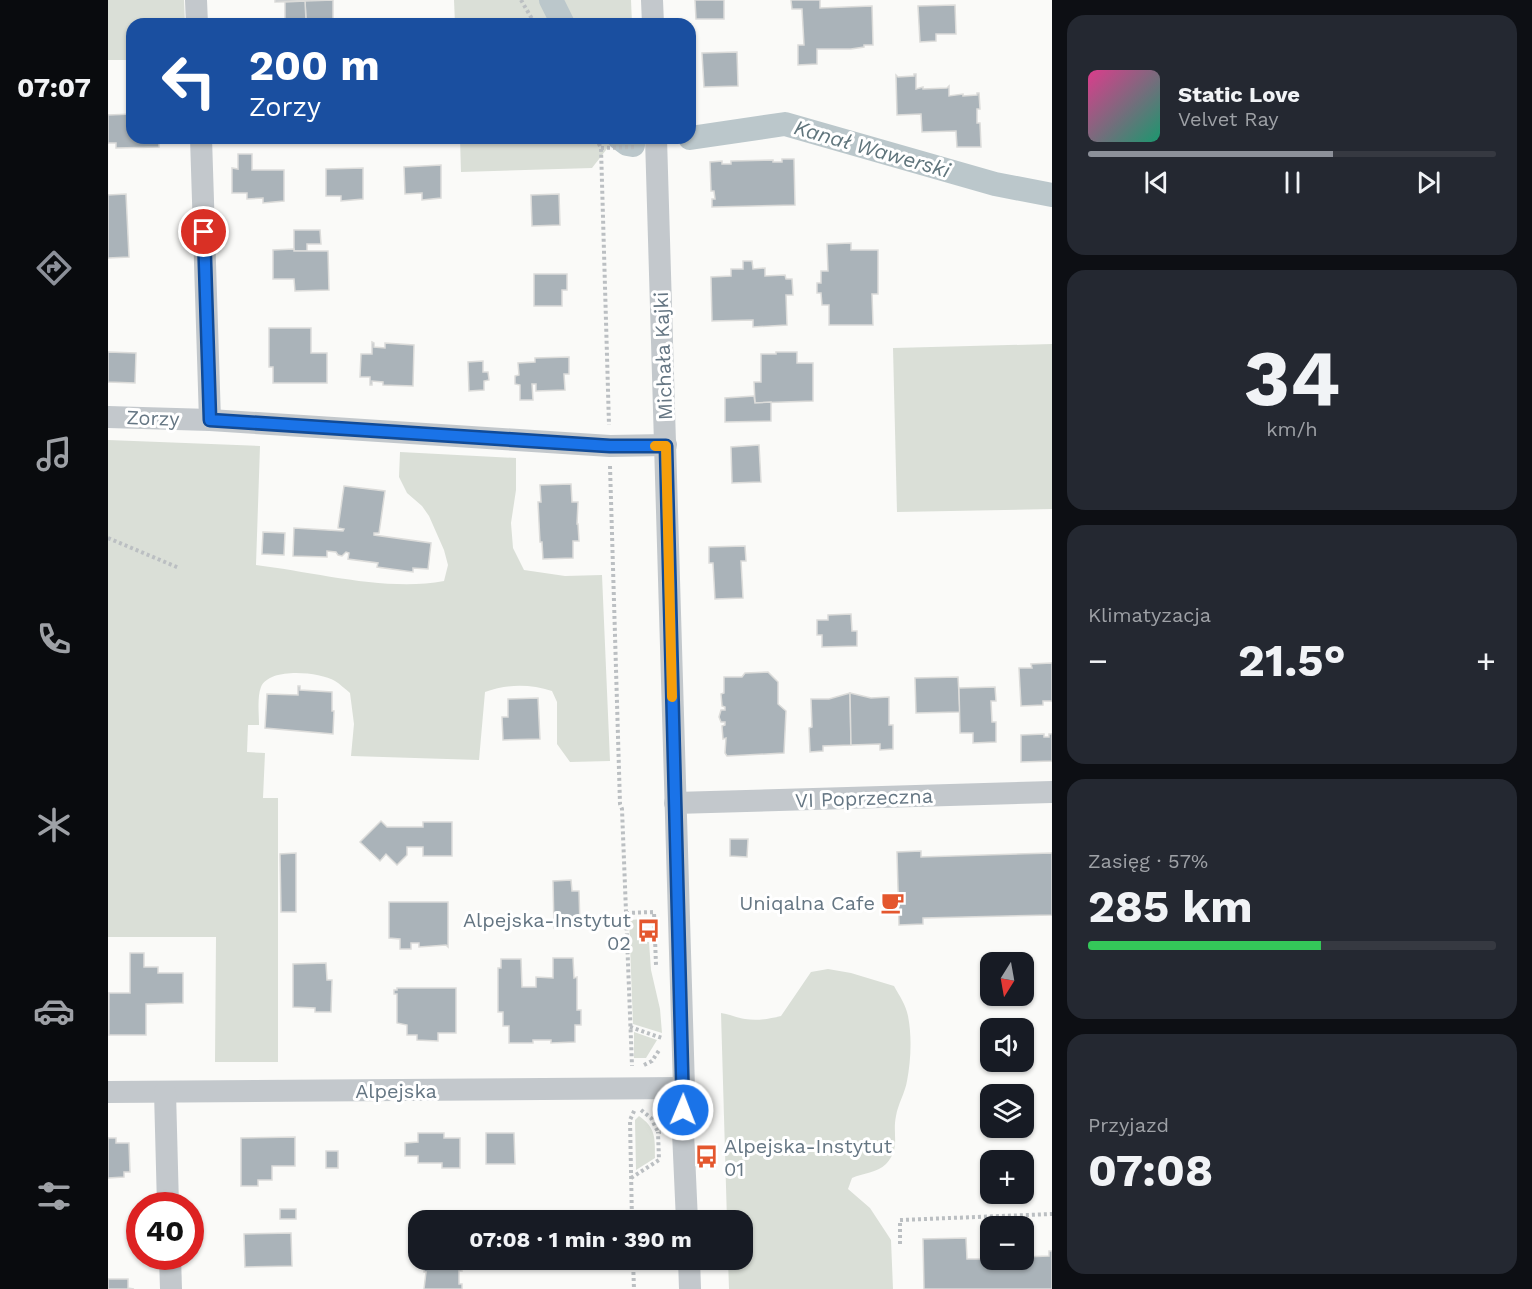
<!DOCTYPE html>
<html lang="pl">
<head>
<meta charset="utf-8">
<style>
  :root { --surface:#171b24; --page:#242831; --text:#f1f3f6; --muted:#9ea1a6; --line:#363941; --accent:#8c9099 }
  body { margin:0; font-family:"Work Sans",sans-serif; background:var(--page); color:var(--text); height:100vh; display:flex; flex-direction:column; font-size:22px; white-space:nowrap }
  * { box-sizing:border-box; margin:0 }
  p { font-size:20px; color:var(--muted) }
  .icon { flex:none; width:33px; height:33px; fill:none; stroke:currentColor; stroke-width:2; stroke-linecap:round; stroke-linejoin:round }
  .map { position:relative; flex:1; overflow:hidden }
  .sheet { display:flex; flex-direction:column; gap:15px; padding:15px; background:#0d0f14; width:480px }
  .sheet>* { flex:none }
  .banner { position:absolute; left:18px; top:18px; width:570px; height:126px; border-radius:18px; box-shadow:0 2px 4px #0004; background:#1a4fa0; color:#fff; overflow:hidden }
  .needle { width:39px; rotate:191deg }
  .tools { position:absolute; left:872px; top:952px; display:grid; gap:12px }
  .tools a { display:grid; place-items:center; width:54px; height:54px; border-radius:12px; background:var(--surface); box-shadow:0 2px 4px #0004; font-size:30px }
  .speed { position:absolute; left:18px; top:1192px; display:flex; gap:12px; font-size:30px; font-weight:700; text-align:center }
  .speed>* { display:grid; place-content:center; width:78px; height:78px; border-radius:50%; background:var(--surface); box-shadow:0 2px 4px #0004; line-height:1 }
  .speed .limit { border:9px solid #d22; background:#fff; color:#111 }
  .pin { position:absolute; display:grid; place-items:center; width:51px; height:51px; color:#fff; margin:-26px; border:3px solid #fff; border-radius:50%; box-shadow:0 2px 6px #0007 }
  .me { position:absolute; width:66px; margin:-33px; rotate:1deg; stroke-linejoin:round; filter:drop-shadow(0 0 4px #0008) }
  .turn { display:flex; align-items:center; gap:21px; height:126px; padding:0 24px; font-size:27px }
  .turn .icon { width:78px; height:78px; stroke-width:2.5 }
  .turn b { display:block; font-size:42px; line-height:51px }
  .big { font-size:45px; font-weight:700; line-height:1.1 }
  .sheet .tile { flex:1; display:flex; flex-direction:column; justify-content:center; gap:9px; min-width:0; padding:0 21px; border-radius:18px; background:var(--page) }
  .sheet .dial { align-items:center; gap:0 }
  .dial b { font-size:78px; line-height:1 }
  .song { display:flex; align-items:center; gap:18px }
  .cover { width:72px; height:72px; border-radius:9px; background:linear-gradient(135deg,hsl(330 70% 55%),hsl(160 70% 35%)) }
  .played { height:6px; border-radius:3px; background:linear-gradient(90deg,var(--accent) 60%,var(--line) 60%) }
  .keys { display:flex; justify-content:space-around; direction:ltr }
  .heat { display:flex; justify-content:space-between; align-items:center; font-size:33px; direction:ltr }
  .charge { height:9px; border-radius:4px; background:linear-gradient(90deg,#34c759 57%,var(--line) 0) }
  .trip { position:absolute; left:300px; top:1210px; width:345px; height:60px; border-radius:18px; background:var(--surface); box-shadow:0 2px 4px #0004; font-weight:700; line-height:60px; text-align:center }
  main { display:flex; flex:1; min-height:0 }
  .tabs { display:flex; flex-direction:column; width:108px; justify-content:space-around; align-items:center; background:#090b0e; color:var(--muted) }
  .tabs .icon { width:42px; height:42px }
  .tabs .selected { color:var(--accent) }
  .tabs b { font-size:27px; color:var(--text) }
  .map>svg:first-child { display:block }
  .green { fill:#dadfd7 }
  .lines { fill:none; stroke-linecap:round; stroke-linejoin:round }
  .canal { stroke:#bbc7cb; stroke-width:24 }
  .building { fill:#aab3b9; stroke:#dcdcda; stroke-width:1.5 }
  .path { stroke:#bbbfc2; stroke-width:4; stroke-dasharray:3 3; stroke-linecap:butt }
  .minor { stroke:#c3c8cc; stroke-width:22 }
  .route-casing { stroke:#114b97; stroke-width:15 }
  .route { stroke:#1a73e8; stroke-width:10 }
  .slow { stroke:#f59e0b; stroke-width:10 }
  .labels { text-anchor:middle; stroke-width:6; stroke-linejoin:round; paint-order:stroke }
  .street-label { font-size:20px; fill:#657683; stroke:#fff }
  .poi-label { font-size:20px; fill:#657683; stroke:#fff; text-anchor:end }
  .water-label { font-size:21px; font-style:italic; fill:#60757c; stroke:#fff }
</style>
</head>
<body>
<main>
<nav class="tabs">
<b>07:07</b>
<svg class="icon selected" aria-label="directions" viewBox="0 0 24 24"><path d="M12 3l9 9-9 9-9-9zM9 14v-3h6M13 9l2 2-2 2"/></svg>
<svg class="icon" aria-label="music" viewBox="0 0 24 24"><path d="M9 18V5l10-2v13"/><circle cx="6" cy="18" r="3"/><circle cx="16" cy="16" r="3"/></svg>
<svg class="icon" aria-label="phone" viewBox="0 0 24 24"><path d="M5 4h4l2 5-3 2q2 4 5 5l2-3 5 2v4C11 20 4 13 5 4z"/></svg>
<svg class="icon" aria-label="climate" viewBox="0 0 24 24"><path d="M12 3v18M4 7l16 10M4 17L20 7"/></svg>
<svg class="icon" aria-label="car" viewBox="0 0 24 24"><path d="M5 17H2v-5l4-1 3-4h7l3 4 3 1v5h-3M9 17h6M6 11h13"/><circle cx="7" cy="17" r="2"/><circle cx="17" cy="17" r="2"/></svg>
<svg class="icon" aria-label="filters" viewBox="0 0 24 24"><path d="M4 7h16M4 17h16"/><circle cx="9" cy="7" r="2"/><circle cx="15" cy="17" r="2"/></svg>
</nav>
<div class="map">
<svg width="944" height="1289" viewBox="0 0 944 1289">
  <rect width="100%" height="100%" fill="#fafaf8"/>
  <g class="green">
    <path d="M0 0H76L77 24H24V60H0Z"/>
    <path d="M346 0H523L524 24H347Z"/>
    <path d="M352 138H527L528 155 517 152 505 141 484 168 353 172Z"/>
    <path d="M944 344V509L789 512 785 348Z"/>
    <path d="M0 440 152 446 148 565C206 572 279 592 336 581L340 565 336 550 321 516 314 506 299 493 291 477 292 452 408 458V490L403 523 405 548 416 570 457 576 494 575 502 761 462 762 449 744V702L444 691C422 684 399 684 377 692L371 760 243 756 246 724 242 693C237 689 232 684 227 681 211 672 162 667 153 687 149 697 151 714 151 725H140L139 752 157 753 155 798H170V1062H107L108 937H0Z"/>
    <path d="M535 919 536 942H541L543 970 552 1009 554 1033 525 1024 521 920Z"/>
    <path d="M720 969 743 973 786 986C791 995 798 1005 800 1016 804 1036 803 1061 799 1081 797 1093 790 1104 788 1116 784 1135 793 1148 778 1164 769 1173 755 1173 744 1178L740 1189 762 1208 783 1240 785 1289H621L620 1260H634V1221H619L613 1013C622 1014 629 1018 637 1019 649 1021 661 1019 673 1016L703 972Z"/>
    <path d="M526 1032 549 1040 538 1058H526Z"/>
    <path d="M531 1116C548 1128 547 1138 547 1158L528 1170 527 1120Z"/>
  </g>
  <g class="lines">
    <g class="canal">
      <path d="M443 0 455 24"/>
      <path d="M511 138 519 144 525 145"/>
      <path d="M582 138 677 124 887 184 944 195"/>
    </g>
  </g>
  <g class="building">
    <path d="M167 0H214V1L167 2Z"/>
    <path d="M225 0V19L198 20 197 1Z"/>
    <path d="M587 0H616V19H588Z"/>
    <path d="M683 0H712V8L764 6 765 45H756V47L743 49H709V64L690 65V45H696L694 9H684Z"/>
    <path d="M197 1 198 20H177V2Z"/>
    <path d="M847 5 848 34H828V41L812 42 810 6Z"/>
    <path d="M629 52 630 86 596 87 594 53Z"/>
    <path d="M806 74H808V89L815 87V89L839 88 841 86V96L855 94V96L869 95V93H871L872 109H869V123H872L873 147H849L848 131 814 132 813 114 789 115 788 75 790 77 806 76Z"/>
    <path d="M24 114V138H59V141L51 142V147L8 148V143H0V115Z"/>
    <path d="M130 154H144V170H176V201L155 203V198L139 199V193H124V168L130 169Z"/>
    <path d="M674 159H686L687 205 604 207V199H607L606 191H603L602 162 614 161V164H623V161L665 160V162H674Z"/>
    <path d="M333 165V198L314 200V193L297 194 296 167Z"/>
    <path d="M255 168V199L233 201V196H218V169Z"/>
    <path d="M18 194 21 257 0 258V195Z"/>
    <path d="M451 194 452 225 424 226 423 195Z"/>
    <path d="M186 230H212L213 244H199V251H186Z"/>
    <path d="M743 243V250H770V294H764L765 325H721V305H714L713 293H709V283H713V271H720L719 244Z"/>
    <path d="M186 249V251H220L221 290 187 291 186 279H165V250Z"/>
    <path d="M635 261H644L645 269 657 268V276L677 275 678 279H684L685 295H678L679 325 645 327V320L604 321 603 277 623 276V269H635Z"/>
    <path d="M426 274H459V290H454V306H426Z"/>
    <path d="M161 328H203V353H219V383H165V367H161Z"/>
    <path d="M264 342 266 343V347L277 348V343L306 345 305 386 275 385V382L264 381V385H262V377H252L253 354H264Z"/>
    <path d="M0 352 28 353 27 383 0 382Z"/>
    <path d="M668 352H689V363H705V401L647 403 646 382H653V354H668Z"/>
    <path d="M461 357V374H456L457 390 428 391V384H424L425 400H412V385L407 384V376L411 375 410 363 427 362V358Z"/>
    <path d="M375 361V372H380L381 380 376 381V390L361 391 360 362Z"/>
    <path d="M646 396 647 403 663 402V421L617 422V398Z"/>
    <path d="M651 445 653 482 624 483 623 447Z"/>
    <path d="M463 484 464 502H470L469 524H470L471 541H465V558L435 559 434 542H432L430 502H433L432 485Z"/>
    <path d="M236 486 277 491 271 533H266V535L323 543 320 569 305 568V572L269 567 270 563 240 559 241 553 238 552 234 556 230 555 228 552 219 551V557L185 556 186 528 235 531 236 529 230 528Z"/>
    <path d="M155 532 177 533 176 555 154 554Z"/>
    <path d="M637 546 638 561H633L635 598 607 599 605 563H601V547Z"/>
    <path d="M743 614 744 631H749V646L714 647V635H709V620H720V615Z"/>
    <path d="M944 663V701H935V705L913 706 911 668H924L923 664Z"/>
    <path d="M660 672 670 682V704L678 711 676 753 619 756 617 753 618 738 615 739 614 726 617 725V722H613L611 717 613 710H617V707L614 706 613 694 616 693V677H634L637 673Z"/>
    <path d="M850 677 852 712 808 713 807 678Z"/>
    <path d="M190 686H192V690L224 692V711H226L225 734 157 728 159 694 190 695Z"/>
    <path d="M887 687 888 701H883L884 722H888V742L865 743V733H852L851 688Z"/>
    <path d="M742 693 743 745 715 746V751L702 752 701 728 704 727 703 699H721Z"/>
    <path d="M742 693 763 698 781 697V725H785V749L772 750V744L743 745Z"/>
    <path d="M430 698 432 739 395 740 394 717H400V699Z"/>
    <path d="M936 734V737H941V734H944V761L913 762V735Z"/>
    <path d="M273 821 279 827H315V822H344V856H315V847H299V855L289 865 278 854 272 861 252 842Z"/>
    <path d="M622 839H640L639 857 622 856Z"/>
    <path d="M813 851V857L944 853V915L815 918V924L791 925 789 852Z"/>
    <path d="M188 853V912H173L172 854Z"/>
    <path d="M463 880 464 891H471L472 927 446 928 445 881Z"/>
    <path d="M281 902H340V947L338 945 311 947V943H303V949H292V939L281 938Z"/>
    <path d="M22 953H36V967H50V973H75V1003L38 1004V1035H1V993H22Z"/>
    <path d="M445 958H465L466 978 469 977V1010H473V1025H467V1042L443 1043V1040H425V1043H401V1026H395V1012H390V968H393V959H413L414 987H428V977L445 978Z"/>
    <path d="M218 963 219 980H224L223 1012H207V1008L185 1007V964Z"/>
    <path d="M289 988H348V1033H330V1041L309 1040V1035H299V1025L289 1023V994H286V990H289Z"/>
    <path d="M310 1133H336V1138H352V1168H334V1163H310V1156H297V1143L310 1142Z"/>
    <path d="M378 1133H406L407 1164H378Z"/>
    <path d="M187 1137V1166H164V1180H150V1186H133V1138Z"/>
    <path d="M0 1138H8V1143H21L22 1172H16V1177L0 1178Z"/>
    <rect x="218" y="1151" width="12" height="17"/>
    <rect x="172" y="1209" width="16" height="10"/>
    <path d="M183 1233 184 1266 137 1267 136 1234Z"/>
    <path d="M858 1238 859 1259H881L882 1237V1260H915V1257L941 1256V1251H944V1289H816L815 1239Z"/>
    <path d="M316 1260H353L354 1271H351V1284H354V1289H316L318 1272H316Z"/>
    <path d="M0 1279H20V1288L26 1289H0Z"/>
  </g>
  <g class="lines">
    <g class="path">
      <path d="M413 0 427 24"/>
      <path d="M488 138 493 148 501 425"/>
      <path d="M493 148 528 147"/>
      <path d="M502 466 512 804 514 809 524 1066"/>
      <path d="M0 538 71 568"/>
      <path d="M518 913 546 912 548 965"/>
      <path d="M522 1027 554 1038"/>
      <path d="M536 1065 544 1061 552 1049"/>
      <path d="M533 1110 543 1118 550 1132H553"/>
      <path d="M523 1178 551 1160 550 1132"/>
      <path d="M524 1221 522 1120 527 1109"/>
      <path d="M792 1244V1220L944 1214"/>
      <path d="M525 1260 526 1289"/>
    </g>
    <g class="minor">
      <path d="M88 0 89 24"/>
      <path d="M544 0 545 24"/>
      <path d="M93 138 102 420"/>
      <path d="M548 138 576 1088 575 1132 579 1221"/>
      <path d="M0 417 102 420 502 446 558 445"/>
      <path d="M567 803 944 792"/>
      <path d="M0 1092 576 1088"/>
      <path d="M57 1092 60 1206"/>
      <path d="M62 1257 63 1289"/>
      <path d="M581 1260 582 1289"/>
    </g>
  </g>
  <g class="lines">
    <defs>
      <path id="route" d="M96 232 102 420 502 446H558L575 1110"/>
    </defs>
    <use href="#route" class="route-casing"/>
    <use href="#route" class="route"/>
    <path class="slow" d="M547 446H558L564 697"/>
  </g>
  <defs>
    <symbol id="cafe-bare" viewBox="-9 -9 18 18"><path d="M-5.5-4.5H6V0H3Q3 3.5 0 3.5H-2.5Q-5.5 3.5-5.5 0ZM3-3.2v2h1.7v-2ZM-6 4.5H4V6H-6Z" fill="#e4572e" stroke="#fff" stroke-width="2.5" paint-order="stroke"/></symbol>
    <symbol id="bus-bare" viewBox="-9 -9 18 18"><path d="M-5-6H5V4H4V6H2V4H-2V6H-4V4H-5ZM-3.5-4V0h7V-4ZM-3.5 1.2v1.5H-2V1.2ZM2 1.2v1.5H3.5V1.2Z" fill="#e4572e" stroke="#fff" stroke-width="2.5" paint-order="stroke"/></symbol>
  </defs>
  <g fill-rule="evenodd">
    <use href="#cafe-bare" x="768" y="886" width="33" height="33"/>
    <use href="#bus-bare" x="524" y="914" width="33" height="33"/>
    <use href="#bus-bare" x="582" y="1140" width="33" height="33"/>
  </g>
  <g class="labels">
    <g class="street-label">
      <text transform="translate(555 356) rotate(-92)" y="7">Michała Kajki</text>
      <text transform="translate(45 418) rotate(2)" y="7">Zorzy</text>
      <text transform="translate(756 798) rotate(-2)" y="7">VI Poprzeczna</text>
      <text x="288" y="1098">Alpejska</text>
    </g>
    <g class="poi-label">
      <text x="767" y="910">Uniqalna Cafe</text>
      <text x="523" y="927">Alpejska-Instytut<tspan x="523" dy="23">02</tspan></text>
      <text x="616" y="1153" text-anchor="start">Alpejska-Instytut<tspan x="616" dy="23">01</tspan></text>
    </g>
    <g class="water-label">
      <text transform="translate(764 149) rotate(16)" y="7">Kanał Wawerski</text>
    </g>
  </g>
</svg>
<div class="tools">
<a><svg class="needle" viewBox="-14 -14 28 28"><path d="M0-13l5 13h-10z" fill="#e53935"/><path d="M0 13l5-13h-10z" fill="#9ea1a6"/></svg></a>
<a><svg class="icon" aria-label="sound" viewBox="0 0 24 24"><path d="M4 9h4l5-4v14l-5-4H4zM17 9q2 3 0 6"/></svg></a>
<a><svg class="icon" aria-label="layers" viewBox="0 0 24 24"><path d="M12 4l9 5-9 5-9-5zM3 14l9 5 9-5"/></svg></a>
<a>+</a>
<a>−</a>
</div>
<div class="speed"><div class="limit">40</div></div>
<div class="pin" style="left:96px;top:232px;background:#d93025"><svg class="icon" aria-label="arrive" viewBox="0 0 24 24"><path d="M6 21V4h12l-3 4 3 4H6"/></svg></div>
<svg class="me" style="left:575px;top:1110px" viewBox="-20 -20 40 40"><circle r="17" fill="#1a73e8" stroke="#fff" stroke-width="3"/><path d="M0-11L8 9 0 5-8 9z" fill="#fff"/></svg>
<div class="trip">07:08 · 1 min · 390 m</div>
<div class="banner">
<div class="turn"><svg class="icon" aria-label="left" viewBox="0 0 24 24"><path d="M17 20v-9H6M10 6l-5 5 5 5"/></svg><div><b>200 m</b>Zorzy</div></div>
</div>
</div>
<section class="sheet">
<div class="tile">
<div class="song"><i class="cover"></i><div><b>Static Love</b><p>Velvet Ray</p></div></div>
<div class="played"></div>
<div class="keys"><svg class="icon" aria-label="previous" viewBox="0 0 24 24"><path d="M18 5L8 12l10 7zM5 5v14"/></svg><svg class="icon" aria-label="pause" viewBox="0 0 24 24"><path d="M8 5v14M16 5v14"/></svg><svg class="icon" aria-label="next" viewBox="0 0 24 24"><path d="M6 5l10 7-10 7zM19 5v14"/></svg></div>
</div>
<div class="tile dial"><b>34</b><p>km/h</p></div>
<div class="tile"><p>Klimatyzacja</p>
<div class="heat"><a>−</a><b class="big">21.5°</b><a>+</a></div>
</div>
<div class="tile"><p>Zasięg · 57%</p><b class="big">285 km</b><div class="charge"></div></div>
<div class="tile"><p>Przyjazd</p><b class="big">07:08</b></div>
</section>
</main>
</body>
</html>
